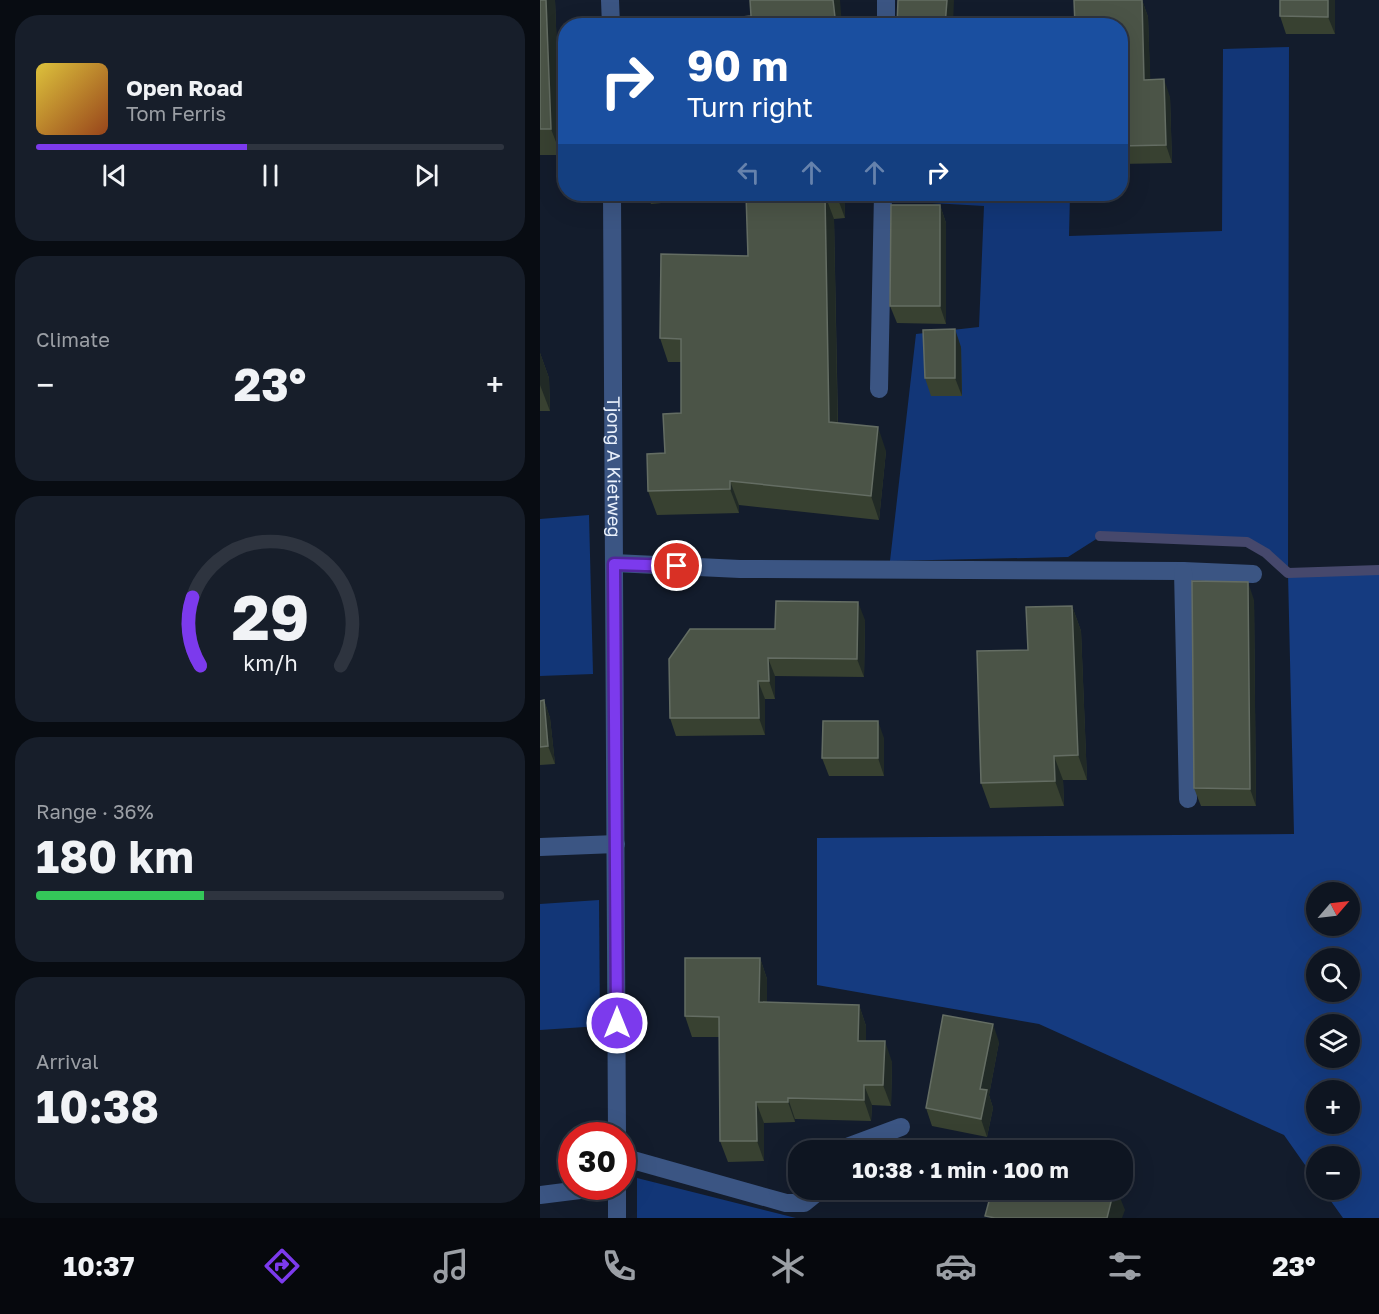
<!DOCTYPE html>
<html lang="en">
<head>
<meta charset="utf-8">
<style>
  :root { --surface:#0e1521; --page:#171e2a; --text:#f1f3f6; --muted:#9b9fa5; --line:#2e343f; --accent:#7c3aed }
  body { margin:0; font-family:"Golos Text",sans-serif; background:var(--page); color:var(--text); height:100vh; display:flex; flex-direction:column; font-size:22px; white-space:nowrap }
  * { box-sizing:border-box; margin:0 }
  p { font-size:20px; color:var(--muted) }
  .icon { flex:none; width:33px; height:33px; fill:none; stroke:currentColor; stroke-width:2; stroke-linecap:round; stroke-linejoin:round }
  .map { position:relative; flex:1; overflow:hidden }
  .panel { display:flex; flex-direction:column; gap:15px; padding:15px; background:#080c12; width:540px }
  .panel>* { flex:none }
  .banner { position:absolute; left:18px; top:18px; width:570px; height:183px; border-radius:24px; box-shadow:0 6px 24px #0002,0 0 0 2px var(--line); background:#1a4fa0; color:#fff; overflow:hidden }
  .needle { width:39px; rotate:62deg }
  .buttons { position:absolute; left:766px; top:882px; display:grid; gap:12px }
  .buttons a { display:grid; place-items:center; width:54px; height:54px; border-radius:50%; background:var(--surface); box-shadow:0 6px 24px #0002,0 0 0 2px var(--line); font-size:30px }
  .speed { position:absolute; left:18px; top:1122px; display:flex; gap:12px; font-size:30px; font-weight:700; text-align:center }
  .speed>* { display:grid; place-content:center; width:78px; height:78px; border-radius:50%; background:var(--surface); box-shadow:0 6px 24px #0002,0 0 0 2px var(--line); line-height:1 }
  .speed .limit { border:9px solid #d22; background:#fff; color:#111 }
  .pin { position:absolute; display:grid; place-items:center; width:51px; height:51px; color:#fff; margin:-26px; border:3px solid #fff; border-radius:50%; box-shadow:0 2px 6px #0007 }
  .me { position:absolute; width:66px; margin:-33px; rotate:0deg; stroke-linejoin:round; filter:drop-shadow(0 0 4px #0008) }
  .turn { display:flex; align-items:center; gap:21px; height:126px; padding:0 30px; font-size:27px }
  .turn .icon { width:78px; height:78px; stroke-width:2.5 }
  .turn b { display:block; font-size:42px; line-height:51px }
  .lanes { display:flex; align-items:center; height:57px; padding:0 30px; background:#0003; justify-content:center; gap:30px; direction:ltr }
  .lanes .off { opacity:.35 }
  .big { font-size:45px; font-weight:700; line-height:1.1 }
  .panel .card { flex:1; display:flex; flex-direction:column; justify-content:center; gap:9px; min-width:0; padding:0 21px; border-radius:24px; background:var(--page) }
  .panel .dial { align-items:center; gap:0 }
  .dial svg { height:156px; overflow:visible; fill:none; stroke:var(--line); stroke-width:7; stroke-linecap:round; text-anchor:middle }
  .dial text { fill:var(--text); stroke:none }
  .song { display:flex; align-items:center; gap:18px }
  .cover { width:72px; height:72px; border-radius:9px; background:linear-gradient(135deg,hsl(50 70% 55%),hsl(20 70% 35%)) }
  .played { height:6px; border-radius:3px; background:linear-gradient(90deg,var(--accent) 45%,var(--line) 45%) }
  .keys { display:flex; justify-content:space-around; direction:ltr }
  .heat { display:flex; justify-content:space-between; align-items:center; font-size:33px; direction:ltr }
  .charge { height:9px; border-radius:4px; background:linear-gradient(90deg,#34c759 36%,var(--line) 0) }
  .trip { position:absolute; left:248px; top:1140px; width:345px; height:60px; border-radius:24px; background:var(--surface); box-shadow:0 6px 24px #0002,0 0 0 2px var(--line); font-weight:700; line-height:60px; text-align:center }
  .dock { display:flex; height:96px; justify-content:space-around; align-items:center; background:#06080d; color:var(--muted) }
  .dock .icon { width:42px; height:42px }
  .dock .active { color:var(--accent) }
  .dock b { font-size:27px; color:var(--text) }
  main { display:flex; flex:1; min-height:0 }
  .map>svg:first-child { display:block }
  .green { fill:#123677 }
  .forest { fill:#153b80; fill-rule:evenodd }
  .lines { fill:none; stroke-linecap:round; stroke-linejoin:round }
  .stream { stroke:#46486c; stroke-width:10 }
  .service { stroke:#3b5583; stroke-width:18 }
  .minor { stroke:#3b5583; stroke-width:18 }
  .wall { fill:#384131 }
  .shaded-wall { fill:#212a26 }
  .building { fill:#4b5447; stroke:#646d63; stroke-width:1.5 }
  .route-casing { stroke:#51269a; stroke-width:15 }
  .route { stroke:#7c3aed; stroke-width:10 }
  .labels { text-anchor:middle; stroke-width:6; stroke-linejoin:round; paint-order:stroke }
  .street-label { font-size:18px; fill:#eaf1fc; stroke:#0b1322 }
</style>
</head>
<body>
<main>
<section class="panel">
<div class="card">
<div class="song"><i class="cover"></i><div><b>Open Road</b><p>Tom Ferris</p></div></div>
<div class="played"></div>
<div class="keys"><svg class="icon" aria-label="previous" viewBox="0 0 24 24"><path d="M18 5L8 12l10 7zM5 5v14"/></svg><svg class="icon" aria-label="pause" viewBox="0 0 24 24"><path d="M8 5v14M16 5v14"/></svg><svg class="icon" aria-label="next" viewBox="0 0 24 24"><path d="M6 5l10 7-10 7zM19 5v14"/></svg></div>
</div>
<div class="card"><p>Climate</p>
<div class="heat"><a>−</a><b class="big">23°</b><a>+</a></div>
</div>
<div class="card dial"><svg viewBox="0 0 100 80">
<path d="M14 69A42 42 0 1 1 86 69"/>
<path d="M14 69A42 42 0 0 1 10 34" stroke="#7c3aed"/>
<text x="50" y="56" font-size="32" font-weight="700">29</text>
<text x="50" y="72" font-size="11">km/h</text>
</svg></div>
<div class="card"><p>Range · 36%</p><b class="big">180 km</b><div class="charge"></div></div>
<div class="card"><p>Arrival</p><b class="big">10:38</b></div>
</section>
<div class="map">
<svg width="839" height="1218" viewBox="0 0 839 1218">
  <rect width="100%" height="100%" fill="#131c2c"/>
  <g class="green">
    <path d="M749 47 748 573 726 553 707 542 561 536 528 557 350 561 376 334 439 327 444 206 357 201V194H530L529 236 682 231 683 49Z"/>
    <path d="M49 515 53 674 0 676V519Z"/>
    <path d="M59 900 60 1026 0 1030V904Z"/>
    <path d="M97 1178 256 1218H97Z"/>
  </g>
  <path class="forest" d="M839 570V1218H803L783 1190H810V1156H777V1182L744 1135 499 1024 277 985V838L754 834 748 573ZM777 892H810V926H777ZM777 958H810V992H777ZM777 1024H810V1058H777ZM777 1090H810V1124H777Z"/>
  <g class="lines">
    <path class="stream" d="M560 536 707 542 726 553 748 573 839 570"/>
    <g class="service">
      <path d="M74 563 200 569 643 571 713 574"/>
      <path d="M643 571 648 799"/>
      <path d="M0 847 76 844"/>
      <path d="M299 1150 361 1127"/>
      <path d="M82 1157 246 1203H264L280 1190"/>
      <path d="M0 1195 72 1186"/>
    </g>
    <g class="minor">
      <path d="M70 0 71 26"/>
      <path d="M346 26V0"/>
      <path id="s1" d="M72 194 77 1136"/>
      <path d="M339 389 343 194"/>
      <path d="M77 1186V1218"/>
    </g>
  </g>
  <g class="wall">
    <path d="M0 0H15L21 155H0V184Z"/>
    <path d="M602 0 608 17 610 79 630 97 632 163 580 164V26Z"/>
    <path d="M795 0V34H746L740 16Z"/>
    <path d="M107 194H304L305 218 294 219 298 423 346 451 339 520 199 505V513L117 515 108 491 141 413V362H128L120 338 208 256 206 195 111 204Z"/>
    <path d="M400 205 406 223V324L357 323 350 306Z"/>
    <path d="M421 347 422 396H391L385 378Z"/>
    <path d="M0 353 9 378 10 411H0Z"/>
    <path d="M714 600 716 806H661L654 788Z"/>
    <path d="M532 606 541 631 547 780H523L524 806 450 808 441 783 488 650Z"/>
    <path d="M325 620 324 677 235 676V699H225V735L136 736 130 718 235 629Z"/>
    <path d="M4 700 10 718 15 764 0 765V701Z"/>
    <path d="M344 738V776H289L282 758Z"/>
    <path d="M220 958 227 979V1003L319 1005 326 1026V1041L352 1062 351 1106 332 1105 331 1121 255 1119V1122L224 1123V1161L188 1162 180 1141 179 1037H152L145 1016Z"/>
    <path d="M459 1042 449 1095 453 1108 447 1137 392 1126 386 1108Z"/>
  </g>
  <g class="shaded-wall">
    <path d="M6 0H15L21 155 11 129Z"/>
    <path d="M293 0H300L302 26H296Z"/>
    <path d="M407 0H414L413 26H405Z"/>
    <path d="M602 0 608 17 611 97 604 80Z"/>
    <path d="M788 0H795V34L788 17Z"/>
    <path d="M624 79 630 97 632 163 626 145Z"/>
    <path d="M296 194H304L305 218Z"/>
    <path d="M285 195 294 219 298 446 289 422Z"/>
    <path d="M400 205 406 223V324L400 306Z"/>
    <path d="M415 329 421 347 422 396 415 378Z"/>
    <path d="M0 353 9 378 10 411 0 385Z"/>
    <path d="M338 427 346 451 339 520 331 496Z"/>
    <path d="M190 481 199 505V513L190 489Z"/>
    <path d="M708 582 714 600 716 806 710 789Z"/>
    <path d="M318 602 325 620 324 677 317 659Z"/>
    <path d="M532 606 541 631 547 780 538 755Z"/>
    <path d="M228 658 235 676V699L229 681Z"/>
    <path d="M218 681 225 699V735L219 718Z"/>
    <path d="M4 700 10 718 15 764 8 746Z"/>
    <path d="M338 721 344 738V776L338 758Z"/>
    <path d="M514 756 523 780 524 806 515 781Z"/>
    <path d="M220 958 227 979V1023L219 1002Z"/>
    <path d="M319 1005 326 1026V1061L318 1041Z"/>
    <path d="M453 1024 459 1042 449 1095 453 1108 447 1137 441 1119 440 1089Z"/>
    <path d="M345 1041 352 1062 351 1106 343 1085Z"/>
    <path d="M324 1085 332 1105 331 1121 324 1100Z"/>
    <path d="M248 1098 255 1119V1122L248 1102Z"/>
    <path d="M216 1102 224 1123V1161L217 1141Z"/>
    <path d="M574 1190H577L585 1210 582 1218H567Z"/>
  </g>
  <g class="building">
    <path d="M0 0H6L11 129H0Z"/>
    <path d="M210 0H293L296 26H148V23L211 16Z"/>
    <path d="M358 0H407L405 26H357Z"/>
    <path d="M534 0H602L604 80 624 79 626 145 580 146V26H535Z"/>
    <path d="M740 0H788V17L740 16Z"/>
    <path d="M206 194H296L285 195 289 422 338 427 331 496 190 481V489L108 491 107 454 125 453 123 414 141 413V339L120 338 121 254 208 256Z"/>
    <path d="M351 205H400V306H350Z"/>
    <path d="M415 329V378H385L383 330Z"/>
    <path d="M652 581 708 582 710 789 654 788Z"/>
    <path d="M236 601 318 602 317 659 228 658 229 681H218L219 718H130L129 659 150 629H235Z"/>
    <path d="M532 606 538 755 514 756 515 781 441 783 437 651 488 650 486 607Z"/>
    <path d="M4 700 8 746 0 747V701Z"/>
    <path d="M283 721H338V758H282Z"/>
    <path d="M145 958H220L219 1002 319 1005 318 1041H345L343 1085H324V1100L248 1098V1102H216L217 1141H180L179 1017 145 1016Z"/>
    <path d="M403 1015 453 1024 440 1089 447 1090 441 1119 386 1108Z"/>
    <path d="M452 1190H574L567 1218H455L445 1216Z"/>
  </g>
  <g class="lines">
    <defs>
      <path id="route" d="M77 1023 74 564 137 566"/>
    </defs>
    <use href="#route" class="route-casing"/>
    <use href="#route" class="route"/>
  </g>
  <g class="labels">
    <g class="street-label">
      <text dy="6" stroke="none"><textPath href="#s1" startOffset="273">Tjong A Kietweg</textPath></text>
    </g>
  </g>
</svg>
<div class="buttons">
<a><svg class="needle" viewBox="-14 -14 28 28"><path d="M0-13l5 13h-10z" fill="#e53935"/><path d="M0 13l5-13h-10z" fill="#9b9fa5"/></svg></a>
<a><svg class="icon" aria-label="search" viewBox="0 0 24 24"><circle cx="10" cy="10" r="6"/><path d="M15 15l6 6"/></svg></a>
<a><svg class="icon" aria-label="layers" viewBox="0 0 24 24"><path d="M12 4l9 5-9 5-9-5zM3 14l9 5 9-5"/></svg></a>
<a>+</a>
<a>−</a>
</div>
<div class="speed"><div class="limit">30</div></div>
<div class="pin" style="left:137px;top:566px;background:#d93025"><svg class="icon" aria-label="arrive" viewBox="0 0 24 24"><path d="M6 21V4h12l-3 4 3 4H6"/></svg></div>
<svg class="me" style="left:77px;top:1023px" viewBox="-20 -20 40 40"><circle r="17" fill="#7c3aed" stroke="#fff" stroke-width="3"/><path d="M0-11L8 9 0 5-8 9z" fill="#fff"/></svg>
<div class="trip">10:38 · 1 min · 100 m</div>
<div class="banner">
<div class="turn"><svg class="icon" aria-label="right" viewBox="0 0 24 24"><path d="M7 20v-9h11M14 6l5 5-5 5"/></svg><div><b>90 m</b>Turn right</div></div>
<div class="lanes"><svg class="icon off" aria-label="left" viewBox="0 0 24 24"><path d="M17 20v-9H6M10 6l-5 5 5 5"/></svg><svg class="icon off" aria-label="ahead" viewBox="0 0 24 24"><path d="M12 20V5M6 11l6-6 6 6"/></svg><svg class="icon off" aria-label="ahead" viewBox="0 0 24 24"><path d="M12 20V5M6 11l6-6 6 6"/></svg><svg class="icon" aria-label="right" viewBox="0 0 24 24"><path d="M7 20v-9h11M14 6l5 5-5 5"/></svg></div>
</div>
</div>
</main>
<nav class="dock">
<b>10:37</b>
<svg class="icon active" aria-label="directions" viewBox="0 0 24 24"><path d="M12 3l9 9-9 9-9-9zM9 14v-3h6M13 9l2 2-2 2"/></svg>
<svg class="icon" aria-label="music" viewBox="0 0 24 24"><path d="M9 18V5l10-2v13"/><circle cx="6" cy="18" r="3"/><circle cx="16" cy="16" r="3"/></svg>
<svg class="icon" aria-label="phone" viewBox="0 0 24 24"><path d="M5 4h4l2 5-3 2q2 4 5 5l2-3 5 2v4C11 20 4 13 5 4z"/></svg>
<svg class="icon" aria-label="climate" viewBox="0 0 24 24"><path d="M12 3v18M4 7l16 10M4 17L20 7"/></svg>
<svg class="icon" aria-label="car" viewBox="0 0 24 24"><path d="M5 17H2v-5l4-1 3-4h7l3 4 3 1v5h-3M9 17h6M6 11h13"/><circle cx="7" cy="17" r="2"/><circle cx="17" cy="17" r="2"/></svg>
<svg class="icon" aria-label="filters" viewBox="0 0 24 24"><path d="M4 7h16M4 17h16"/><circle cx="9" cy="7" r="2"/><circle cx="15" cy="17" r="2"/></svg>
<b>23°</b>
</nav>
</body>
</html>
